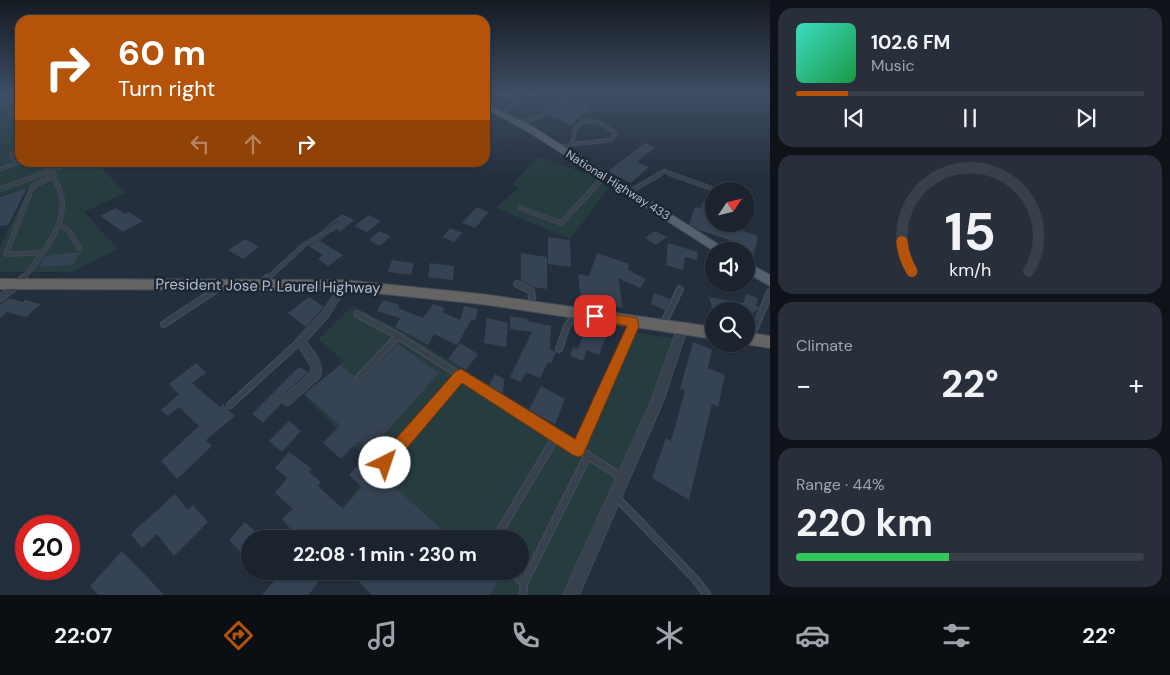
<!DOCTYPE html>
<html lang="en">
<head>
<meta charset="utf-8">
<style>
  :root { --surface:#1b232e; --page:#282f3a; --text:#f1f3f6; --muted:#a0a4aa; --line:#39404a; --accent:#b45309 }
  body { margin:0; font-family:"DM Sans",sans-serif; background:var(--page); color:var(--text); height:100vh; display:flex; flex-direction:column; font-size:19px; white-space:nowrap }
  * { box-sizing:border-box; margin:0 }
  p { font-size:16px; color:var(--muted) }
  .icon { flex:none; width:28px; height:28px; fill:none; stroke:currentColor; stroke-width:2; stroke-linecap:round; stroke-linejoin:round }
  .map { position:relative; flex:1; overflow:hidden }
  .panel { display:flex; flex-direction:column; gap:8px; padding:8px; background:#0f1319; width:400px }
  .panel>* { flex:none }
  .top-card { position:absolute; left:15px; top:15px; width:475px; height:152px; border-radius:15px; box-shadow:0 1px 4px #0004,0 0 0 1px var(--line); background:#b45309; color:#fff; overflow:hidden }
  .needle { width:32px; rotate:55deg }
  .tools { position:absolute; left:705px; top:182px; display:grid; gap:10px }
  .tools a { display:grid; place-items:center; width:50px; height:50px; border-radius:50%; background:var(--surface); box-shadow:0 1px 4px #0004,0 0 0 1px var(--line); font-size:25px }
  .speed { position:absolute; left:15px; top:515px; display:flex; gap:10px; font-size:25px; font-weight:700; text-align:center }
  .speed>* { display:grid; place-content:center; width:65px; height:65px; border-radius:50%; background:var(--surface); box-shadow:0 1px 4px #0004,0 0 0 1px var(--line); line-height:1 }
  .speed .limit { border:8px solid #d22; background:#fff; color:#111 }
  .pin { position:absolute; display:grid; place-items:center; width:42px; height:42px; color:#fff; margin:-21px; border-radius:10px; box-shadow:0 2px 8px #0006 }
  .me { position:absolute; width:55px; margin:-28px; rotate:41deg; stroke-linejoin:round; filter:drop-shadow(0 0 4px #0008) }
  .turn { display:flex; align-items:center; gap:18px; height:105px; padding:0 20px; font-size:22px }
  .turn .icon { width:65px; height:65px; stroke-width:2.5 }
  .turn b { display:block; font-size:35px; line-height:42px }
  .lanes { display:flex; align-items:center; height:48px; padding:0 20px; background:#0003; justify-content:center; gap:25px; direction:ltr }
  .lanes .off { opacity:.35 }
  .big { font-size:38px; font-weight:700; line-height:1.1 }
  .panel .widget { flex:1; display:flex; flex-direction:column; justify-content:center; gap:8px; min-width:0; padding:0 18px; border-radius:15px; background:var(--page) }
  .panel .dial { align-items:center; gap:0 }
  .dial svg { height:130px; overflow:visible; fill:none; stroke:var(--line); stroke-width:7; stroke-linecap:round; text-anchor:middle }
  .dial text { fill:var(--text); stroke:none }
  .song { display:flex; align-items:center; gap:15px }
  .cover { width:60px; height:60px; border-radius:8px; background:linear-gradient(135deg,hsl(170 70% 55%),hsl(140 70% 35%)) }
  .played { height:5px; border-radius:2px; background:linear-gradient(90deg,var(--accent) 15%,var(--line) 15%) }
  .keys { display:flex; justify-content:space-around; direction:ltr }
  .heat { display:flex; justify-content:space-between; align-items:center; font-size:28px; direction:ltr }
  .charge { height:8px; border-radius:4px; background:linear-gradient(90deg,#34c759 44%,var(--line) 0) }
  .trip { position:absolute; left:241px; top:530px; width:288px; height:50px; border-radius:25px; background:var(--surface); box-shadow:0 1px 4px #0004,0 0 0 1px var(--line); font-weight:700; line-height:50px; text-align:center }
  .tab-bar { display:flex; height:80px; justify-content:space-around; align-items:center; background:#0b0e12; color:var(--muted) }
  .tab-bar .icon { width:35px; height:35px }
  .tab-bar .current { color:var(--accent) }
  .tab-bar b { font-size:22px; color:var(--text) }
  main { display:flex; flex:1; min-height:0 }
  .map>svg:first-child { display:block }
  .green { fill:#263c3f }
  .building { fill:#364354 }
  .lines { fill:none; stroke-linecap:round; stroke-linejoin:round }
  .service-far3-casing { stroke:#414a57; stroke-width:4.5 }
  .service-far2-casing { stroke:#414a57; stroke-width:5.5 }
  .service-far1-casing { stroke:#414a57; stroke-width:8 }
  .service-casing { stroke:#414a57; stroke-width:9 }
  .minor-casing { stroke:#414a57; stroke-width:2 }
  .tertiary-casing { stroke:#414a57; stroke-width:2 }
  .primary-casing { stroke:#414a57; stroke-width:2 }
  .trunk-casing { stroke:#434c59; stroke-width:2 }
  .service-far3 { stroke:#38414e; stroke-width:2.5 }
  .service-far2 { stroke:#38414e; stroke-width:4 }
  .service-far1 { stroke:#38414e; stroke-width:5 }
  .service { stroke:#38414e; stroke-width:6 }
  .minor { fill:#38414e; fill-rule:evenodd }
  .tertiary { fill:#38414e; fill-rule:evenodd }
  .primary { fill:#56606e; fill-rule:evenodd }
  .trunk { fill:#656462; fill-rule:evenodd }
  .route { fill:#b45309; stroke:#753606 }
  .labels { text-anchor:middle; stroke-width:5; stroke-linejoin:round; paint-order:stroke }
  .far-street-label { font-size:12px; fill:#b4bcc9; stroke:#1d2633 }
  .street-label { font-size:15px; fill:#b4bcc9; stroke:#1d2633 }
</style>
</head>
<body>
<main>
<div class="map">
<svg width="770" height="595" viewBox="0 0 770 595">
  <rect width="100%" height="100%" fill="#242f3e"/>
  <g class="green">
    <path d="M0 94H20V162L111 163 101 167 125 193 84 212 118 249 71 272H0V246L30 187 0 196Z"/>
    <path d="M538 157 591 175 609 188 570 239 496 208 518 188 512 185Z"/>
    <path d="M352 306 397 328 575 438 627 331 675 339C642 426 602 510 566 595H371L348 571H520V539L317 538 375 468 306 397 344 361 318 339Z"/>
  </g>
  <g class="building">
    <path d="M566 100 592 107 571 125 548 115Z"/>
    <path d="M645 143 656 147 637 162 649 167 631 183 607 172Z"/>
    <path d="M27 188 8 225 0 226V197Z"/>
    <path d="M703 202 714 205V224H722L758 236 754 255 729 246 730 240 699 230 689 224 695 207 700 208Z"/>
    <path d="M477 207 489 212 475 228 462 223Z"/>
    <path d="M116 208 124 214 129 212 143 221 123 232 100 216Z"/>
    <path d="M342 214 354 220 340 232 337 230 342 224 338 221 321 231Z"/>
    <path d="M369 215 381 221 367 232 354 226Z"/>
    <path d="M450 228 462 233 454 242 443 237Z"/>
    <path d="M379 231 391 236 380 246 369 240Z"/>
    <path d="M655 231 667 237 656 245 645 238Z"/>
    <path d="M329 234 320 241 343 255 328 266 318 259 323 255 309 246Z"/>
    <path d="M548 237 570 240 571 267 548 264Z"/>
    <path d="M245 239 259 247 243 259 228 250Z"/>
    <path d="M668 243 698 252 697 260 685 257 683 270 666 265Z"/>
    <path d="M81 252 72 265 40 267 45 256Z"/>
    <path d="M521 253 547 257V289L533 287 521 281Z"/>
    <path d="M597 253 629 264 628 270 646 279 640 288 618 278 623 308 581 300 578 274 589 276Z"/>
    <path d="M392 260 414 263 411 275 388 272Z"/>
    <path d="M430 263 454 266 453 280 428 277Z"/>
    <path d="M654 293 670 299 665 310 651 304Z"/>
    <path d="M747 294 758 298 756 306H759L757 311H754L747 329 746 311H713L709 297 743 303Z"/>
    <path d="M309 297 324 307 306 327 288 313Z"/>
    <path d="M9 298 23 302 25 300 41 304 26 317 7 312 0 318V305Z"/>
    <path d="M383 300 400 305 398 308 423 318 433 304 445 308 442 312 460 320 464 306 478 309 475 321 471 320 457 345 434 334 428 345 395 327 400 318 377 311Z"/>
    <path d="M510 316 528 319V321L551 326 550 349 556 352 551 363 548 362 540 378 526 372 521 382 510 377 532 332 510 329Z"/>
    <path d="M487 318 508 323 506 347 484 343Z"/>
    <path d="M602 324 610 325 599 355 587 350 583 361 570 356 573 347 578 349 586 327 598 333Z"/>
    <path d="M693 342 712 350 708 368 725 375 718 407 712 404 689 500 652 478 666 438 671 441 685 391 680 389Z"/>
    <path d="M460 343 478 354 466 370 448 359Z"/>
    <path d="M398 344 439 373 369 451 358 441 341 459 323 443 340 425 304 394 340 365 355 376 356 380 361 381Z"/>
    <path d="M196 363 206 373 192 383 220 407 223 404 235 416 206 440 212 446 177 479 161 461 199 426 179 407 168 416 161 410 179 394 169 384Z"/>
    <path d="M299 367 308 372 282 396 281 404 263 423 252 414Z"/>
    <path d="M495 374 504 379 503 393 489 386Z"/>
    <path d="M541 386 565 399 555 424 529 410Z"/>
    <path d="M289 421 301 431 282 452 269 441Z"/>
    <path d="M289 452 312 469 309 472 321 482 318 486 343 509 362 487 349 475 360 463 373 474 376 470 452 539H291L295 534 282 519 293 509 275 493 287 478 275 468Z"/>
    <path d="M175 494 188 510 193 505 208 522 174 556 157 534 142 548 131 534Z"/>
    <path d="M245 522 263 539H250V562L229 540Z"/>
    <path d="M122 551 151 581 164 595H98L90 586Z"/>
    <path d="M283 571H308L318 583 308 595H262Z"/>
    <path d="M350 571H489L498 580 490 595H372Z"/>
  </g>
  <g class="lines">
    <defs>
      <g id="service-far3">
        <path d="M502 94 521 101"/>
        <path d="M0 101 20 121"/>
        <path d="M502 113 530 94"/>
        <path d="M583 121 598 122 616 133 611 140 572 144 575 129Z"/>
        <path d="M520 123 542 116 562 101"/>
        <path d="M20 147 12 154V158L20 160"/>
        <path d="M560 148 572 144"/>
        <path d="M40 162 52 175"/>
        <path d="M0 169 20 162"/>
        <path d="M39 175 74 162"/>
        <path d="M658 175 664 171 674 175"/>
      </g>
      <g id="service-far2">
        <path d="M671 174 710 188"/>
        <path d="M0 189 42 174"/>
        <path d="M629 192 660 174"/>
        <path d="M520 208 561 223 604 177"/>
        <path d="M59 224 69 231 79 248"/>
        <path d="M42 253 6 254 32 187 54 175"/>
        <path d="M22 280C44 252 82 209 50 174"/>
        <path d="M266 280 304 245 338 225"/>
      </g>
      <g id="service-far1">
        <path d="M20 282 23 278"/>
        <path d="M262 283 267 278"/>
        <path d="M517 284 531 291 533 306"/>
        <path d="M357 314 398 336 526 417"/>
        <path d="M164 324 220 287"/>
        <path d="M663 324 680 289"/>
        <path d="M751 337 770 292"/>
        <path d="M559 349 567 326 576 314"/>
        <path d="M359 377 398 336"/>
        <path d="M230 405 300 341"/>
        <path d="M425 417 461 375"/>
        <path d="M593 417 632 330 633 323"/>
      </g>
      <g id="service">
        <path d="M524 415 623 478"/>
        <path d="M578 449 593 415"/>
        <path d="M385 463 426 415"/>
        <path d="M617 498 696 580 707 595"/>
        <path d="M495 539 557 435"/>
        <path d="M510 571 524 583"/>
        <path d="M523 595 524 583 588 455"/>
      </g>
      <g id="minor">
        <path d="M20 280 23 281 24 283 23 285 0 302V294Z"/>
        <path d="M344 282 348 285 328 317 306 341C313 352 325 363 320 377L291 403 287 405 283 403 282 400 283 397 311 372V366L295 341 322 313 341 283Z"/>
      </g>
      <path id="tertiary" d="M682 325 686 326 687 329 664 399 579 595H563L652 399 677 329 678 326Z"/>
      <g id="primary">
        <path d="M485 103 533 127 729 251H714L527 131 485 108Z"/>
        <path d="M746 262 770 275V286L746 272Z"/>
      </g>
      <g id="trunk">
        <path d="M0 279 344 280 481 294 714 327V339L481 304 344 290 0 289Z"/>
        <path d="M746 332 770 336V348L745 344Z"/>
      </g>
    </defs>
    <use href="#service-far3" class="service-far3-casing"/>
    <use href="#service-far2" class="service-far2-casing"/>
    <use href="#service-far1" class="service-far1-casing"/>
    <use href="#service" class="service-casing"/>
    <use href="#minor" class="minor-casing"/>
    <use href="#tertiary" class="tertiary-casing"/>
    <use href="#primary" class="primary-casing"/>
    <use href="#trunk" class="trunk-casing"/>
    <use href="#service-far3" class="service-far3"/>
    <use href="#service-far2" class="service-far2"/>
    <use href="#service-far1" class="service-far1"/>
    <use href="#service" class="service"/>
    <use href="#minor" class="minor"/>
    <use href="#tertiary" class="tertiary"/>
    <use href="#primary" class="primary"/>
    <use href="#trunk" class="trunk"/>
  </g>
  <linearGradient id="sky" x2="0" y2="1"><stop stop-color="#141a22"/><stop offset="0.53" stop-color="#3f4d63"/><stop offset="1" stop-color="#3f4d63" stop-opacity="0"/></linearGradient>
  <rect width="770" height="177" fill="url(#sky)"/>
  <path class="route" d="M595 311 637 318 639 326 583 455 578 457 573 455 462 383 390 468 385 471 379 468 377 463 379 458 456 371 461 369 575 439 627 326 591 319 589 316Z"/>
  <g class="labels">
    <g class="far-street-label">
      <text transform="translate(618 185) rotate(32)" y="4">National Highway 433</text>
    </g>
    <g class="street-label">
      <text transform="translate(268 286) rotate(1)" y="5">President Jose P. Laurel Highway</text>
    </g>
  </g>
</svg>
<div class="tools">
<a><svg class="needle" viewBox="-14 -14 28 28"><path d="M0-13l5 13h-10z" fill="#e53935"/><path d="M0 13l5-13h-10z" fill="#a0a4aa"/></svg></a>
<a><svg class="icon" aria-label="sound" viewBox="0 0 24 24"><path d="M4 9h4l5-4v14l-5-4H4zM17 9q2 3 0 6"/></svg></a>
<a><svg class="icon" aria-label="search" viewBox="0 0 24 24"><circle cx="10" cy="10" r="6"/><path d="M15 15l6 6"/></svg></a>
</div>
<div class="speed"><div class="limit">20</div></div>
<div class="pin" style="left:595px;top:316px;background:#d93025"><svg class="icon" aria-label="arrive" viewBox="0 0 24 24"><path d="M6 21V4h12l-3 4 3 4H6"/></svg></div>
<svg class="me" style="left:385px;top:463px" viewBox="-20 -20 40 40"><circle r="19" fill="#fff"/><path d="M0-13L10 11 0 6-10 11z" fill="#b45309"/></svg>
<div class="trip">22:08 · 1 min · 230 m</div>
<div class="top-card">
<div class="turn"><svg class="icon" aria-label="right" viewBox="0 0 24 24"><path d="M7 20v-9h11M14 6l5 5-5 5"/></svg><div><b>60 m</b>Turn right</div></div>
<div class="lanes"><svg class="icon off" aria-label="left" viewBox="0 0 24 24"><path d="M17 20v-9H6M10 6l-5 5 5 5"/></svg><svg class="icon off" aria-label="ahead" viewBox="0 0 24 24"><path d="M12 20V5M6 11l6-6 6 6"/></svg><svg class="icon" aria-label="right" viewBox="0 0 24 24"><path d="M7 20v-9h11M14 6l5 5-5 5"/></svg></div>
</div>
</div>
<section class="panel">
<div class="widget">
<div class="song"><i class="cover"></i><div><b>102.6 FM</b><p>Music</p></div></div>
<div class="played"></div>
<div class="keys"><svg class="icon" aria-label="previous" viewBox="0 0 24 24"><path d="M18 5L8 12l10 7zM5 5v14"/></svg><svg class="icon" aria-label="pause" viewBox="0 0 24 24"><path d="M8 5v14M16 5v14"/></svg><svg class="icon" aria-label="next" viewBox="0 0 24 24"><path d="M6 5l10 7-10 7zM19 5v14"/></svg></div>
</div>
<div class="widget dial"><svg viewBox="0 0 100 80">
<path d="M14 69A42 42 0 1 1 86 69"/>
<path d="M14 69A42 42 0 0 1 8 51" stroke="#b45309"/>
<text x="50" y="56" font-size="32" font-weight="700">15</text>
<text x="50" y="72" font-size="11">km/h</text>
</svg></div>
<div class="widget"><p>Climate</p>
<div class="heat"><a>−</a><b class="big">22°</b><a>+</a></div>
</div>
<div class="widget"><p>Range · 44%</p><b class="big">220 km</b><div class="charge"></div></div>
</section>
</main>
<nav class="tab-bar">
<b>22:07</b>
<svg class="icon current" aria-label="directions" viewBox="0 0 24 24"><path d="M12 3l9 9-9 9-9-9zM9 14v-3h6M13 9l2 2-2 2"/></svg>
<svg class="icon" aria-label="music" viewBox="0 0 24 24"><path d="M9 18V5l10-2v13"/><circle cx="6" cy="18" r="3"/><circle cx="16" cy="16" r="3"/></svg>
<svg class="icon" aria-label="phone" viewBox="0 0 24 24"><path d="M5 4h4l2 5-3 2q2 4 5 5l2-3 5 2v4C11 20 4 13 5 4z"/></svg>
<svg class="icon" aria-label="climate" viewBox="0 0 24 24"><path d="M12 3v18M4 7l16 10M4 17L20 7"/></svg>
<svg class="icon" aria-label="car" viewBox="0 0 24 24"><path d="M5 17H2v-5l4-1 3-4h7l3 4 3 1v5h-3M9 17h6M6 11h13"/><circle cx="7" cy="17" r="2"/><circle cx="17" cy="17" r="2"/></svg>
<svg class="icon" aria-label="filters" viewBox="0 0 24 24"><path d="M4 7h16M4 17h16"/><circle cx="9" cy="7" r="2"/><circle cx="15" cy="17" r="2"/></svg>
<b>22°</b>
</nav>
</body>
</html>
